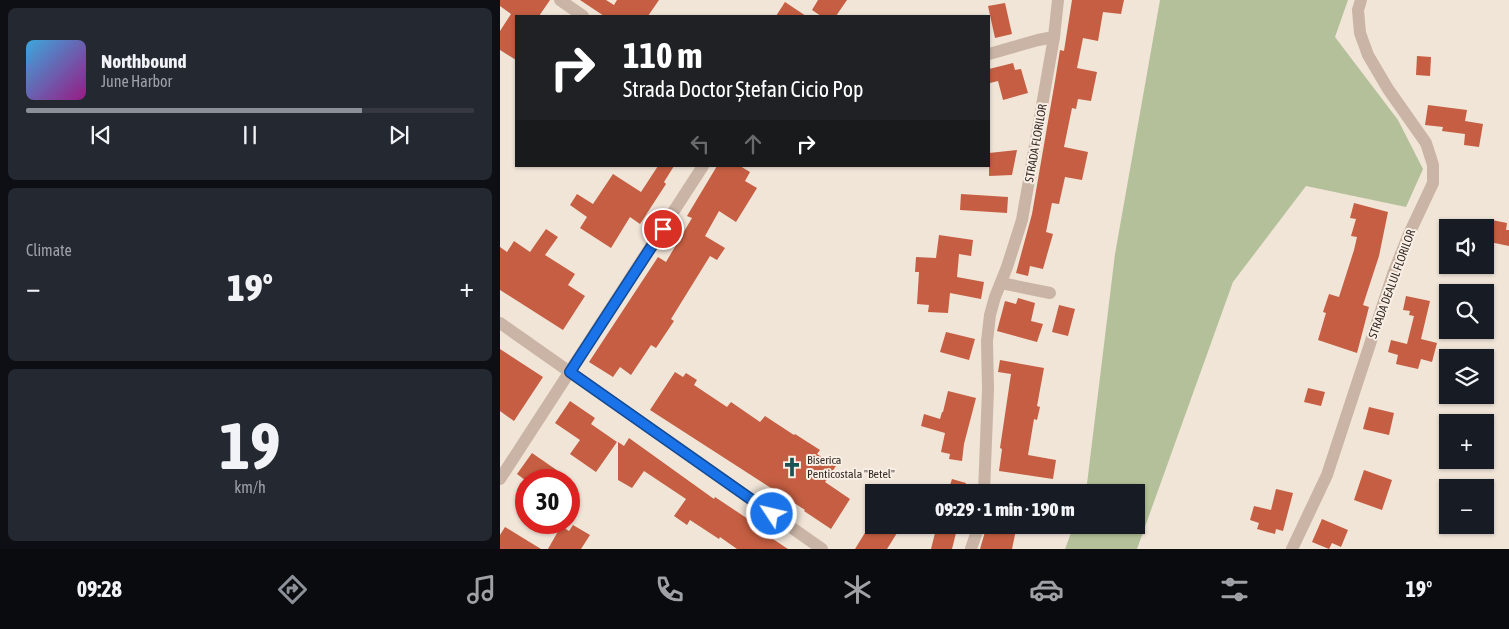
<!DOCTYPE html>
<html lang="en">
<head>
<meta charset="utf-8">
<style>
  :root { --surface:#171b24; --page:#242831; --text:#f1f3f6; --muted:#9ea1a6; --line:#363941; --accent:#8c9099 }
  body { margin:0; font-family:"Asap Condensed",sans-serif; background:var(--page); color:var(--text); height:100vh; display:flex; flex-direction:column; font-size:19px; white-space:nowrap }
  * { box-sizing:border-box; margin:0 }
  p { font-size:16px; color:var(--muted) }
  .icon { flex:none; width:28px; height:28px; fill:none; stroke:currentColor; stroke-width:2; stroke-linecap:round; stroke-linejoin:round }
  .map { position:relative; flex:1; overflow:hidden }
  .sheet { display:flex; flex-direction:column; gap:8px; padding:8px; background:#0d0f14; width:500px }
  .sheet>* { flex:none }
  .guide { position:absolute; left:15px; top:15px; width:475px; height:152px; border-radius:0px; box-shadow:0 1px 4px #0004; background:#202124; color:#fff; overflow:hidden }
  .fabs { position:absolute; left:939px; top:219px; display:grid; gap:10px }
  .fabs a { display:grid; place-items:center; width:55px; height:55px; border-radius:0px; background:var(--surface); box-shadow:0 1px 4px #0004; font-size:25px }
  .speed { position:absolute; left:15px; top:469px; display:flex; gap:10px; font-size:25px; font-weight:700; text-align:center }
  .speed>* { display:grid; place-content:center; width:65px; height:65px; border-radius:50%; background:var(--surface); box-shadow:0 1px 4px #0004; line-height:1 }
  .speed .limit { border:8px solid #d22; background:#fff; color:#111 }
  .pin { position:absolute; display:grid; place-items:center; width:42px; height:42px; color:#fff; margin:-21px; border:2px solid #fff; border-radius:50%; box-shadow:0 1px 5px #0007 }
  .me { position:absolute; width:55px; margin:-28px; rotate:305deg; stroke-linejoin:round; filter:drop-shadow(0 0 4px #0008) }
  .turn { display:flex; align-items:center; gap:18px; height:105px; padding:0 25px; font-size:22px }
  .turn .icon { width:65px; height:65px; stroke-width:2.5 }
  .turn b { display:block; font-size:35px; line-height:42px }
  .lanes { display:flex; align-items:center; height:48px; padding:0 25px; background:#0003; justify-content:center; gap:25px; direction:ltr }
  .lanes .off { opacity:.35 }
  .big { font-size:38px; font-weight:800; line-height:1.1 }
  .sheet .widget { flex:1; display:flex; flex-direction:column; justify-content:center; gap:8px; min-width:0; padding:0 18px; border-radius:8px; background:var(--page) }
  .sheet .dial { align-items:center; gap:0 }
  .dial b { font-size:65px; line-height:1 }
  .song { display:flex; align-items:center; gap:15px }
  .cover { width:60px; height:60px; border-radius:8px; background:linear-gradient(135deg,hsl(200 70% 55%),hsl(310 70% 35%)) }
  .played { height:5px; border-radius:2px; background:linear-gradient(90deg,var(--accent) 75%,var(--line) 75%) }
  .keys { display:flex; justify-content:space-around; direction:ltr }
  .heat { display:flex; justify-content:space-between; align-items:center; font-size:28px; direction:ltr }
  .trip { position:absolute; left:365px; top:484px; width:280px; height:50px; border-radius:0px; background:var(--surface); box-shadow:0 1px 4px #0004; font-weight:800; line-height:50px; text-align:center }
  .tab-bar { display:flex; height:80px; justify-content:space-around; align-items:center; background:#090b0e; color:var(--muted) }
  .tab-bar .icon { width:35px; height:35px }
  .tab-bar .selected { color:var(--accent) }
  .tab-bar b { font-size:22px; color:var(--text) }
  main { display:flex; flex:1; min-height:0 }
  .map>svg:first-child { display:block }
  .green { fill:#b4c099 }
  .building { fill:#c55e42 }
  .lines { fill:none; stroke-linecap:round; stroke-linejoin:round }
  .minor { stroke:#c9b4a5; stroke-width:12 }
  .route-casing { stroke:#114b97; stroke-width:12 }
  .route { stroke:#1a73e8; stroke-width:9 }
  .labels { text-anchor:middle; stroke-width:4; stroke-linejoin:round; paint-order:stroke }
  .street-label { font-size:12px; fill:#342a26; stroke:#f9efe5 }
  .poi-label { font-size:12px; fill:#342a26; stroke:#f9efe5; text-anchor:start }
</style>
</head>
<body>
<main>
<section class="sheet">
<div class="widget">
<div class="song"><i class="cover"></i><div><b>Northbound</b><p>June Harbor</p></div></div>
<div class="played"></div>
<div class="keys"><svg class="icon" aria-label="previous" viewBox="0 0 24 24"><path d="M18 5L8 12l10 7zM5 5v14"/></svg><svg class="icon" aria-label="pause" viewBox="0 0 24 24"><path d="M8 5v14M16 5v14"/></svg><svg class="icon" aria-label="next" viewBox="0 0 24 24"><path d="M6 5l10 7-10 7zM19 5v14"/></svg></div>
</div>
<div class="widget"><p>Climate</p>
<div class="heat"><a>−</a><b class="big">19°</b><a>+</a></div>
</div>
<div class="widget dial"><b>19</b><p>km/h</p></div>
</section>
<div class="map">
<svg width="1009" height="549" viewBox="0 0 1009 549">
  <rect width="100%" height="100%" fill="#f1e5d8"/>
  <path class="green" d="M660 0H848L835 37 898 120 923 169 906 207 806 186 733 282 637 549H565L574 525H636V492H586L615 254Z"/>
  <g class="building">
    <path d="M0 0H50L39 16H16V60L0 50V31L11 14 0 6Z"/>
    <path d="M80 0H106L114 5 117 0H159L148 16H104Z"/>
    <path d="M318 0H347L336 16H321L312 10Z"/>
    <path d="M572 0H624L621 14 603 12 598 41 583 38 577 68 597 72 591 101 578 99 576 109 572 108 564 147 588 152 582 180 565 177 559 204 552 203 546 232 553 234 543 269 530 266 528 276 516 273 532 214 555 81 560 50 564 51Z"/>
    <path d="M285 2 306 16H276Z"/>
    <path d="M505 3 512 34 495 38 488 6Z"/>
    <path d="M917 56 931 57 930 76 916 75Z"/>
    <path d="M513 63 515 70 521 69 528 93 503 100 498 81 490 83 489 69Z"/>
    <path d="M928 105 967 110 965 121 983 124 979 147 964 145 965 134 942 131 943 127 925 125Z"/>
    <path d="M517 150 512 175 489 176V153Z"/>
    <path d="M158 166H174L164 182 166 184 140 224 130 217 111 248 80 228 87 217 70 205 77 194 93 204 113 174 141 192Z"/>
    <path d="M217 166H240L250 172 245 181 257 188 236 222 219 211 205 236 225 248 217 260 210 256 171 319 174 321 156 348 151 345 131 375 120 367 113 377 89 362 158 257 166 262 192 218 187 216Z"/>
    <path d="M461 194 508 197 507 213 460 210Z"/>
    <path d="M854 203 888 212 879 256 863 305 869 307 857 353 818 340 826 313 823 312 829 294 839 297 854 250 857 237 851 236 856 219 850 218Z"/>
    <path d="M987 219 1007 223 1006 230H1009V246L985 241Z"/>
    <path d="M46 229 58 237 45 255 75 274 68 285 85 296 63 330 0 290V247L7 252 14 241 30 252Z"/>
    <path d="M439 235 473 240 471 256 459 254 457 277 484 282 481 299 450 293 448 313 428 312 429 305 417 304 419 272H415L416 257 436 258Z"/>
    <path d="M906 296 930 301 921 339 937 343 932 362 921 359 918 369 896 364 898 355 888 352 891 340 907 344 914 316 909 315 910 311 903 310Z"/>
    <path d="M518 298 535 303 531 321 543 324 537 342 497 331 505 301 516 304Z"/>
    <path d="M559 305 575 309 568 336 552 332Z"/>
    <path d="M446 332 475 339 469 360 440 352Z"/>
    <path d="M0 349 43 377 14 421 0 411Z"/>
    <path d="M500 360 544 368 537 406 540 407 537 420 534 419 528 455 556 460 553 479 499 471 502 449 500 448 511 374 498 372Z"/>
    <path d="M175 372 183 377 186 373 197 380 194 385 227 407 231 402 260 422 265 416 294 435 295 434 320 450 317 454 336 466 325 482 350 499 331 529 304 511 305 510 150 410Z"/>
    <path d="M808 388 825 392 821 406 804 402Z"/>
    <path d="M448 391 476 398 464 444 462 461 449 459 450 454 441 452 445 433 421 426 424 414 440 419 442 412H443Z"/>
    <path d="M70 401 95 418 91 424 117 442 96 472 70 454 80 440 55 423Z"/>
    <path d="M869 407 894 413 889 435 863 429Z"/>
    <path d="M129 438 214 499 215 497 263 529 261 531 288 549H237L220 537 219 539 190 520 187 525 174 516 186 499 144 471 132 488 118 480V442L124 446Z"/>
    <path d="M32 453 71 480H25L17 474Z"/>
    <path d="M864 470 892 480 882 510 854 500Z"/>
    <path d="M452 479 466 483 463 492H448Z"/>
    <path d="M776 489 793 493 783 531 776 529 775 534 757 529 759 523 750 520 754 506 771 510Z"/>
    <path d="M374 518V525H385L397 533 387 549H355Z"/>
    <path d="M822 519 848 530 841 547 832 543 829 549 812 542Z"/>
    <path d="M73 525 90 535 81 549H48L61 526 69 531Z"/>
    <path d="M437 525H458L452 549H431Z"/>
    <path d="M487 525H517L512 549H480Z"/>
    <path d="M5 527 41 549H0V535Z"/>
  </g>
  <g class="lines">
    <g class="minor">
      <path d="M60 0 83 16"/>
      <path d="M489 54 538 40 554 37"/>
      <path d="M501 283 550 293"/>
      <path d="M0 323 322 549"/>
      <path d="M0 479 203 166"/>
      <path d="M484 492 488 390 487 341 490 315 495 297 507 267 522 220 554 37 558 0"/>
      <path d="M471 549 479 525"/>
      <path d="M792 549 827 475 893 274 909 234 933 183V165L926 143 888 89 868 55 860 33 858 10 861 0"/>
    </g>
  </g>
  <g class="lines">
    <defs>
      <path id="route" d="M163 229 70 372 272 514"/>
    </defs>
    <use href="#route" class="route-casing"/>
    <use href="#route" class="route"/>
  </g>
  <defs>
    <symbol id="church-bare" viewBox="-9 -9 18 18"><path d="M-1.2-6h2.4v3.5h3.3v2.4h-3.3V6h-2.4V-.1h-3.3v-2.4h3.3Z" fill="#1c5355" stroke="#f9efe5" stroke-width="2.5" paint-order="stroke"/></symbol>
  </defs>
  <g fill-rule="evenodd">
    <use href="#church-bare" x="278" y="453" width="28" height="28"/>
  </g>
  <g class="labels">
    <g class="street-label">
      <text transform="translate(536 143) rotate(-80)" y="4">STRADA FLORILOR</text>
      <text transform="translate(892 284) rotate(-70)" y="4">STRADA DEALUL FLORILOR</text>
    </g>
    <g class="poi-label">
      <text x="307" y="464">Biserica<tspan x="307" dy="14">Penticostala "Betel"</tspan></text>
    </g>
  </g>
</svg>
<div class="fabs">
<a><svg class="icon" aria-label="sound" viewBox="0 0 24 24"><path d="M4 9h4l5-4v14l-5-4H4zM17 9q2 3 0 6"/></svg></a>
<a><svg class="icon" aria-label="search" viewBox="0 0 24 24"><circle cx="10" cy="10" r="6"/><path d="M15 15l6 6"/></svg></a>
<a><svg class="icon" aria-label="layers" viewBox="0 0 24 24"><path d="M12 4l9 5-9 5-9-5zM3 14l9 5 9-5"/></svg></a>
<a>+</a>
<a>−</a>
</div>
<div class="speed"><div class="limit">30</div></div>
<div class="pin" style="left:163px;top:229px;background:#d93025"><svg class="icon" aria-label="arrive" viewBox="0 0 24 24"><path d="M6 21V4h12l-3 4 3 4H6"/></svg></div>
<svg class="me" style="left:272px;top:514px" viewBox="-20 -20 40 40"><circle r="17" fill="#1a73e8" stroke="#fff" stroke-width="3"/><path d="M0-11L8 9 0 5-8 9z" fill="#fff"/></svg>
<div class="trip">09:29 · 1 min · 190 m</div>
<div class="guide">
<div class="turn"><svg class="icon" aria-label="right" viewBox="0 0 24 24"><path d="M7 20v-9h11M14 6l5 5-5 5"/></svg><div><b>110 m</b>Strada Doctor Ștefan Cicio Pop</div></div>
<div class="lanes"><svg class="icon off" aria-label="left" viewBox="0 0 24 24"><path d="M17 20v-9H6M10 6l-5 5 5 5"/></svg><svg class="icon off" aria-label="ahead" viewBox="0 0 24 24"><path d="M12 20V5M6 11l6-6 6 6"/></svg><svg class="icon" aria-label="right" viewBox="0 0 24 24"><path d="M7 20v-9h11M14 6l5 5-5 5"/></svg></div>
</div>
</div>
</main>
<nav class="tab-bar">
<b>09:28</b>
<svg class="icon selected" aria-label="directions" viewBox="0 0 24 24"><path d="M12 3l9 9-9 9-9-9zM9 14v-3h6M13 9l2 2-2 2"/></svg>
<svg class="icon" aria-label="music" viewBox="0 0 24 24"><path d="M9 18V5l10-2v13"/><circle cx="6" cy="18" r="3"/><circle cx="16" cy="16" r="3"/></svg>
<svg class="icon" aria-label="phone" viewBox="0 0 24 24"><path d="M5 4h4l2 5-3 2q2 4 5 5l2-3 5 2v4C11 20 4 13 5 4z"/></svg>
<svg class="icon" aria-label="climate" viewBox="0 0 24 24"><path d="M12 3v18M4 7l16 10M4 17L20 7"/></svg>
<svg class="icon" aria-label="car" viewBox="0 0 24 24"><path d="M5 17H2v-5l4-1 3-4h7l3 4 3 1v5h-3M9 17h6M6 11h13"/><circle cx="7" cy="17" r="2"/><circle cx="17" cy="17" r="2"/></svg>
<svg class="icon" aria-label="filters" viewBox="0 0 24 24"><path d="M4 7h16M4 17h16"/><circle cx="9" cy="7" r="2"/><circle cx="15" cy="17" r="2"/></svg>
<b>19°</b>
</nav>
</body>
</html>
